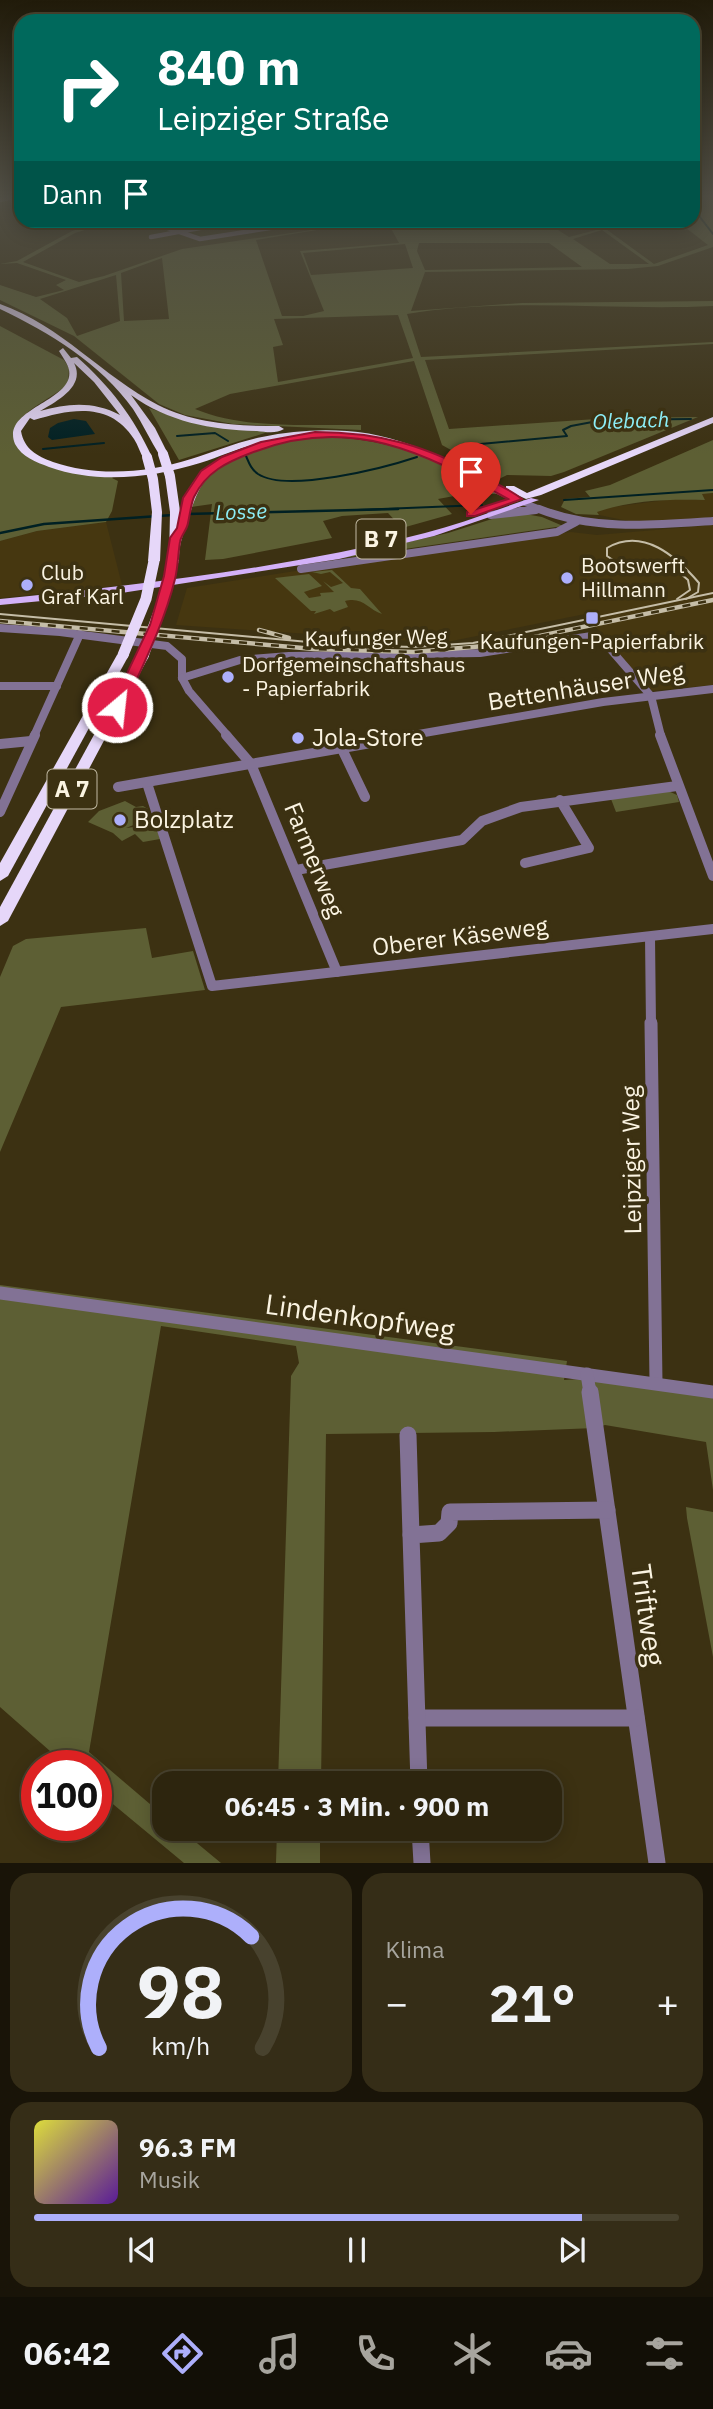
<!DOCTYPE html>
<html lang="de">
<head>
<meta charset="utf-8">
<style>
  :root { --surface:#2d250e; --page:#352d17; --text:#f1f3f6; --muted:#a7a59e; --line:#48422e; --accent:#adaffb }
  body { margin:0; font-family:"IBM Plex Sans",sans-serif; background:var(--page); color:var(--text); height:100vh; display:flex; flex-direction:column; font-size:26px; white-space:nowrap }
  * { box-sizing:border-box; margin:0 }
  p { font-size:23px; color:var(--muted) }
  .icon { flex:none; width:38px; height:38px; fill:none; stroke:currentColor; stroke-width:2; stroke-linecap:round; stroke-linejoin:round }
  .map { position:relative; height:1863px; overflow:hidden }
  .side { display:flex; flex-direction:column; gap:10px; padding:10px; background:#191408; flex:1 }
  .side>* { flex:none }
  .hud { position:absolute; left:14px; top:14px; width:686px; height:214px; border-radius:21px; box-shadow:0 4px 18px #0003,0 0 0 2px var(--line); background:#00695c; color:#fff; overflow:hidden }
  .speed { position:absolute; left:21px; top:1750px; display:flex; gap:14px; font-size:35px; font-weight:700; text-align:center }
  .speed>* { display:grid; place-content:center; width:91px; height:91px; border-radius:50%; background:var(--surface); box-shadow:0 4px 18px #0003,0 0 0 2px var(--line); line-height:1 }
  .speed .limit { border:10px solid #d22; background:#fff; color:#111 }
  .pin { position:absolute; display:grid; place-items:center; width:60px; height:60px; color:#fff; margin:-72px -30px; border-radius:50% 50% 50% 0; rotate:-45deg; box-shadow:0 0 7px #0007 }
  .pin .icon { rotate:45deg }
  .me { position:absolute; width:77px; margin:-38px; rotate:28deg; stroke-linejoin:round; filter:drop-shadow(0 0 5px #0008) }
  .turn { display:flex; align-items:center; gap:24px; height:147px; padding:0 28px; font-size:32px }
  .turn .icon { width:91px; height:91px; stroke-width:2.5 }
  .turn b { display:block; font-size:49px; line-height:60px }
  .then { display:flex; align-items:center; height:66px; padding:0 28px; background:#0003; gap:14px; font-size:26px }
  .big { font-size:52px; font-weight:700; line-height:1.1 }
  .side .widget { flex:1; display:flex; flex-direction:column; justify-content:center; gap:10px; min-width:0; padding:0 24px; border-radius:21px; background:var(--page) }
  .side .dial { align-items:center; gap:0 }
  .dial svg { height:182px; overflow:visible; fill:none; stroke:var(--line); stroke-width:7; stroke-linecap:round; text-anchor:middle }
  .dial text { fill:var(--text); stroke:none }
  .song { display:flex; align-items:center; gap:21px }
  .cover { width:84px; height:84px; border-radius:10px; background:linear-gradient(135deg,hsl(60 70% 55%),hsl(270 70% 35%)) }
  .played { height:7px; border-radius:4px; background:linear-gradient(90deg,var(--accent) 85%,var(--line) 85%) }
  .keys { display:flex; justify-content:space-around; direction:ltr }
  .heat { display:flex; justify-content:space-between; align-items:center; font-size:38px; direction:ltr }
  .side .tiles { flex:1; display:grid; gap:10px; grid-template-columns:1fr 1fr }
  .widget:last-child { grid-column:span 2 }
  .trip { position:absolute; left:152px; top:1771px; width:410px; height:70px; border-radius:21px; background:var(--surface); box-shadow:0 4px 18px #0003,0 0 0 2px var(--line); font-weight:700; line-height:70px; text-align:center }
  .tab-bar { display:flex; height:112px; justify-content:space-around; align-items:center; background:#120f06; color:var(--muted) }
  .tab-bar .icon { width:49px; height:49px }
  .tab-bar .on { color:var(--accent) }
  .tab-bar b { font-size:32px; color:var(--text) }
  .map>svg:first-child { display:block }
  .built { fill:#463710 }
  .green { fill:#5d5f34; fill-rule:evenodd }
  .water { fill:#002023 }
  .lines { fill:none; stroke-linecap:round; stroke-linejoin:round }
  .stream-far1 { stroke:#002023; stroke-width:2 }
  .stream { stroke:#002023; stroke-width:2.5 }
  .minor-far5 { stroke:#827295; stroke-width:4.5 }
  .minor-far4 { stroke:#827295; stroke-width:6 }
  .minor-far3 { stroke:#827295; stroke-width:8 }
  .minor-far2 { stroke:#827295; stroke-width:10 }
  .minor-far1 { stroke:#827295; stroke-width:13 }
  .minor { stroke:#827295; stroke-width:17 }
  .major { fill:#d3b1f8; fill-rule:evenodd }
  .highway { fill:#e6d7f9; fill-rule:evenodd }
  .tram { stroke:#c5bda7; stroke-width:2 }
  .rail-casing { stroke:#c5bda7; stroke-width:4.5 }
  .rail { stroke:#3c3112; stroke-width:2.5; stroke-dasharray:8; stroke-linecap:butt }
  .highway-bridge-far1 { stroke:#e6d7f9; stroke-width:10 }
  .highway-bridge { stroke:#e6d7f9; stroke-width:11 }
  .route { fill:#e11d48; stroke:#92132f; stroke-width:2 }
  .poi-dot { fill:#adaffb; stroke:#3c3112; stroke-width:2.5 }
  .labels { text-anchor:middle; stroke-width:7; stroke-linejoin:round; paint-order:stroke }
  .far-water-label { font-size:21px; font-style:italic; fill:#8ceef7; stroke:#3c3112 }
  .far-poi-label { font-size:21px; fill:#fbf4e2; stroke:#3c3112; text-anchor:start }
  .far-street-label { font-size:21px; fill:#fbf4e2; stroke:#3c3112 }
  .shield { fill:#3c3112; stroke:#c2baa4; stroke-width:2 }
  .shield-label { font-size:23px; font-weight:bold; fill:#fbf4e2 }
  .street-label { font-size:24px; fill:#fbf4e2; stroke:#3c3112 }
  .poi-label { font-size:24px; fill:#fbf4e2; stroke:#3c3112; text-anchor:start }
  .near-street-label { font-size:28px; fill:#fbf4e2; stroke:#3c3112 }
</style>
</head>
<body>
<div class="map">
<svg width="713" height="1863" viewBox="0 0 713 1863">
  <rect width="100%" height="100%" fill="#3c3112"/>
  <g class="built">
    <path d="M713 493V518L633 522 599 515 596 512 612 507 674 499 705 500 701 494Z"/>
    <path d="M106 522 122 585 0 598V541L37 531Z"/>
    <path d="M713 525V685L649 691 585 614 442 643 176 625 187 588 340 564 571 532 597 535Z"/>
  </g>
  <g class="green">
    <path d="M693 194H713V247L658 266 628 269 425 272 411 311 522 303 713 301V306C612 311 507 297 407 314L421 357 713 342V344L425 360 449 429 611 418 698 417 564 472 551 476 507 475 501 478 442 445 414 361 230 394 195 409C246 430 307 424 361 425V430L233 424 185 415 159 404 74 336 0 300V285L36 297 64 290 56 285 66 280 17 263 0 264 17 261 72 231 98 224 101 225 75 233 23 262 79 282 104 276 182 249 372 221 256 240 282 316H303L324 311 300 251 399 243 387 221 425 223 544 221 569 237 600 229 590 221C602 221 613 225 625 223L624 221H640L619 225 595 221 654 264 708 245 677 221 693 220ZM602 230 649 264H610L573 239ZM419 243H549L582 267 425 270 417 251ZM405 244 413 268 311 275 303 253ZM162 258 169 319 124 321 121 273ZM116 275 120 321 77 336 67 318 40 299ZM398 315 413 358 278 382 273 347 283 345 274 319Z"/>
    <path d="M0 326 64 360 69 368 68 383 64 387C48 402 0 418 18 447L52 466 116 474 112 478 118 481 112 511 106 522 37 531 0 541Z"/>
    <path d="M149 408 193 423 268 432 179 460Z"/>
    <path d="M314 437C391 437 431 457 497 494H465L438 499 452 514 402 528 388 513 342 516 323 521 332 538 223 559 205 560 212 504 191 507C195 498 199 484 206 477 234 450 277 443 314 437Z"/>
    <path d="M713 440V493L702 494 705 500C670 499 631 500 597 512L599 515 576 514 561 507 565 499 590 497 585 491 610 485Z"/>
    <path d="M514 512 542 517 563 526 329 560 448 533Z"/>
    <path d="M332 570 351 588 360 589 382 614C368 609 362 596 345 601L348 607 334 612 330 609 314 614 316 611H311L275 578 309 574 322 586 304 592 309 598 321 596 320 593 334 592 323 581 331 587 343 583 330 572 321 574 312 572Z"/>
    <path d="M666 790 677 795 679 802 616 812 611 799Z"/>
    <path d="M125 801 136 807 143 806 148 809 143 814 146 820 126 828 143 826 149 831H158L160 839 143 842 135 834 122 841 113 833 88 822 99 811Z"/>
    <path d="M146 928 152 958 193 951 205 990 61 1007 0 1152V977L13 946 26 939Z"/>
    <path d="M0 1285 567 1361 564 1380 580 1379 713 1397V1490L706 1442 605 1425 595 1428 494 1432 326 1434 321 1783H278L291 1376 299 1363 296 1346 161 1326 89 1752 164 1816V1829H180L221 1863H184L96 1790V1766H67L0 1707Z"/>
    <path d="M686 1507 713 1512V1657L687 1518Z"/>
    <path d="M277 1829H320V1863H276Z"/>
  </g>
  <path class="water" d="M74 419 86 421 95 434 52 440 48 437 50 428 58 423Z"/>
  <g class="lines">
    <g class="stream-far1">
      <path d="M696 212 713 234"/>
      <path d="M177 436 215 433 228 441"/>
      <path d="M459 446 567 436 563 430 571 426 603 420 691 419"/>
      <path d="M43 449 104 443"/>
      <path d="M246 456C249 463 251 469 258 474 287 493 384 468 417 457"/>
      <path d="M564 500 713 490"/>
      <path d="M357 510 482 505"/>
    </g>
    <g class="stream">
      <path d="M187 514 398 509"/>
      <path d="M0 533 44 524 173 515"/>
    </g>
    <g class="minor-far5">
      <path d="M0 200 21 195"/>
      <path d="M145 220 200 239 321 220"/>
      <path d="M151 237 243 220"/>
    </g>
    <g class="minor-far4">
      <path d="M525 503 543 510"/>
      <path d="M520 510H536"/>
    </g>
    <g class="minor-far3">
      <path d="M539 509C595 531 654 525 713 521"/>
      <path d="M491 515 536 510"/>
      <path d="M301 569 557 532 576 522"/>
      <path d="M0 628 60 632 167 646 182 659V678"/>
      <path d="M182 678 240 660 289 656 480 653 598 635 651 696 661 736"/>
      <path d="M182 678 189 691 228 736"/>
      <path d="M0 686H57"/>
      <path d="M34 736 80 634"/>
      <path d="M407 736 603 702 713 689"/>
    </g>
    <g class="minor-far2">
      <path d="M226 735 251 764 337 972"/>
      <path d="M660 735 713 876"/>
      <path d="M0 744 31 741"/>
      <path d="M342 749 365 797"/>
      <path d="M147 783 212 986 713 929"/>
      <path d="M118 787 417 735"/>
      <path d="M0 812 35 735"/>
      <path d="M525 863 589 848 560 800"/>
      <path d="M296 870 462 840 482 821 521 807 677 786"/>
      <path d="M650 937 651 1025"/>
    </g>
    <g class="minor-far1">
      <path d="M651 1023 656 1382"/>
      <path d="M0 1293 713 1392"/>
      <path d="M587 1374 590 1393"/>
    </g>
    <g class="minor">
      <path d="M590 1392 657 1863"/>
      <path d="M408 1435 411 1535"/>
      <path d="M417 1718H636"/>
      <path d="M419 1783 411 1535 439 1533 449 1523 450 1512 607 1510"/>
      <path d="M420 1829 422 1863"/>
    </g>
    <path class="major" d="M531 498 539 500 434 536 339 559 115 594 0 605V599C142 585 286 568 425 533 461 524 496 510 531 498Z"/>
    <g class="highway">
      <path d="M0 304C62 326 102 376 158 405 195 424 238 426 279 426L284 429C276 434 266 432 257 431 212 430 168 422 131 395L155 428 168 454 160 456C150 440 143 424 133 409 100 363 50 333 0 309Z"/>
      <path d="M63 348 71 358 77 357C110 386 134 418 152 457L144 459C140 453 138 445 134 439 110 401 70 409 34 420L30 418 21 431C24 449 37 456 53 462 97 477 147 473 191 459 214 452 237 442 262 437 290 431 319 429 347 431 406 435 455 464 506 490V486H514L527 493 713 417V423L541 495 526 499 513 493 521 499 516 502C498 496 481 485 464 476 428 456 391 441 350 437 322 434 293 436 265 442 243 446 222 456 200 463 152 478 97 484 49 467 36 462 22 457 15 444 0 408 75 402 69 370 68 364 62 356 59 351ZM74 363 94 382 120 415C94 401 68 403 40 411 57 401 86 386 74 363Z"/>
      <path d="M233 453 236 454V458C202 475 198 488 187 523 182 538 179 544 179 561L169 563 170 512 165 476 170 473 175 476 180 511C187 483 206 462 233 453Z"/>
      <path d="M153 476 158 479 162 512 160 561 154 564 148 561 152 512 148 479Z"/>
      <path d="M123 651 129 655 8 876 0 881V863L117 655Z"/>
      <path d="M143 652 149 656 8 921 0 926V907L137 656Z"/>
    </g>
    <g class="tram">
      <path d="M677 599 690 590 688 580 681 574 616 562 607 556V548C643 527 676 556 699 583L698 592 686 599"/>
      <path d="M0 614 341 645 413 647 473 643 713 593"/>
    </g>
    <defs>
      <g id="rail">
        <path d="M0 621 314 649 414 652 496 645 713 600"/>
        <path d="M259 630 289 638"/>
      </g>
    </defs>
    <use href="#rail" class="rail-casing"/>
    <use href="#rail" class="rail"/>
    <g class="highway-bridge-far1">
      <path d="M163 454 170 476"/>
      <path d="M147 457 153 479"/>
    </g>
    <g class="highway-bridge">
      <path d="M123 655 146 599 154 561"/>
      <path d="M143 656 164 598 173 561"/>
    </g>
  </g>
  <linearGradient id="sky" x2="0" y2="1"><stop stop-color="#211b0a"/><stop offset="0.43" stop-color="#504e44"/><stop offset="1" stop-color="#504e44" stop-opacity="0"/></linearGradient>
  <rect width="713" height="455" fill="url(#sky)"/>
  <path class="route" d="M315 432C381 432 427 446 485 478 497 484 511 490 522 499L475 516H467V512L508 499C423 452 350 414 251 453 227 462 206 472 194 497 191 504 190 514 188 523 187 530 181 535 180 542 178 554 178 567 175 579 164 624 143 665 124 707L117 711 112 710 111 707 150 625 164 576 170 538 177 528 183 498 201 471 222 457 261 442Z"/>
  <g class="poi-dot">
    <circle cx="567" cy="578" r="7"/>
    <circle cx="27" cy="585" r="7"/>
    <rect x="585" y="611" width="14" height="14" rx="3.5"/>
    <circle cx="228" cy="677" r="7"/>
    <circle cx="298" cy="738" r="7"/>
    <circle cx="120" cy="820" r="7"/>
  </g>
  <g class="labels">
    <g class="far-water-label">
      <text transform="translate(631 421) rotate(-2)" y="7">Olebach</text>
      <text transform="translate(241 512) rotate(-2)" y="7">Losse</text>
    </g>
    <g class="far-poi-label">
      <text x="581" y="573">Bootswerft<tspan x="581" dy="24">Hillmann</tspan></text>
      <text x="41" y="580">Club<tspan x="41" dy="24">Graf Karl</tspan></text>
      <text x="592" y="649" text-anchor="middle">Kaufungen-Papierfabrik</text>
      <text x="242" y="672">Dorfgemeinschaftshaus<tspan x="242" dy="24">- Papierfabrik</tspan></text>
    </g>
    <g class="far-street-label">
      <text transform="translate(376 638) rotate(-1)" y="7">Kaufunger Weg</text>
    </g>
    <g class="shield">
      <rect x="356.5" y="519.5" width="49" height="39" rx="5"/>
      <rect x="47.5" y="769.5" width="49" height="39" rx="5"/>
    </g>
    <g class="shield-label">
      <text x="381" y="547">B 7</text>
      <text x="72" y="797">A 7</text>
    </g>
    <g class="street-label">
      <text transform="translate(586 687) rotate(-9)" y="8">Bettenhäuser Weg</text>
      <text transform="translate(314 860) rotate(68)" y="8">Farmerweg</text>
      <text transform="translate(460 937) rotate(-7)" y="8">Oberer Käseweg</text>
      <text transform="translate(632 1160) rotate(-91)" y="8">Leipziger Weg</text>
    </g>
    <g class="poi-label">
      <text x="312" y="746">Jola-Store</text>
      <text x="134" y="828">Bolzplatz</text>
    </g>
    <g class="near-street-label">
      <text transform="translate(360 1317) rotate(8)" y="10">Lindenkopfweg</text>
      <text transform="translate(648 1615) rotate(82)" y="10">Triftweg</text>
    </g>
  </g>
</svg>
<div class="speed"><div class="limit">100</div></div>
<div class="pin" style="left:471px;top:514px;background:#d93025"><svg class="icon" aria-label="arrive" viewBox="0 0 24 24"><path d="M6 21V4h12l-3 4 3 4H6"/></svg></div>
<svg class="me" style="left:117px;top:707px" viewBox="-20 -20 40 40"><circle r="17" fill="#e11d48" stroke="#fff" stroke-width="3"/><path d="M0-11L8 9 0 5-8 9z" fill="#fff"/></svg>
<div class="trip">06:45 · 3 Min. · 900 m</div>
<div class="hud">
<div class="turn"><svg class="icon" aria-label="right" viewBox="0 0 24 24"><path d="M7 20v-9h11M14 6l5 5-5 5"/></svg><div><b>840 m</b>Leipziger Straße</div></div>
<div class="then">Dann<svg class="icon" aria-label="arrive" viewBox="0 0 24 24"><path d="M6 21V4h12l-3 4 3 4H6"/></svg></div>
</div>
</div>
<section class="side">
<div class="tiles">
<div class="widget dial"><svg viewBox="0 0 100 80">
<path d="M14 69A42 42 0 1 1 86 69"/>
<path d="M14 69A42 42 0 0 1 81 20" stroke="#adaffb"/>
<text x="50" y="56" font-size="32" font-weight="700">98</text>
<text x="50" y="72" font-size="11">km/h</text>
</svg></div>
<div class="widget"><p>Klima</p>
<div class="heat"><a>−</a><b class="big">21°</b><a>+</a></div>
</div>
<div class="widget">
<div class="song"><i class="cover"></i><div><b>96.3 FM</b><p>Musik</p></div></div>
<div class="played"></div>
<div class="keys"><svg class="icon" aria-label="previous" viewBox="0 0 24 24"><path d="M18 5L8 12l10 7zM5 5v14"/></svg><svg class="icon" aria-label="pause" viewBox="0 0 24 24"><path d="M8 5v14M16 5v14"/></svg><svg class="icon" aria-label="next" viewBox="0 0 24 24"><path d="M6 5l10 7-10 7zM19 5v14"/></svg></div>
</div>
</div>
</section>
<nav class="tab-bar">
<b>06:42</b>
<svg class="icon on" aria-label="directions" viewBox="0 0 24 24"><path d="M12 3l9 9-9 9-9-9zM9 14v-3h6M13 9l2 2-2 2"/></svg>
<svg class="icon" aria-label="music" viewBox="0 0 24 24"><path d="M9 18V5l10-2v13"/><circle cx="6" cy="18" r="3"/><circle cx="16" cy="16" r="3"/></svg>
<svg class="icon" aria-label="phone" viewBox="0 0 24 24"><path d="M5 4h4l2 5-3 2q2 4 5 5l2-3 5 2v4C11 20 4 13 5 4z"/></svg>
<svg class="icon" aria-label="climate" viewBox="0 0 24 24"><path d="M12 3v18M4 7l16 10M4 17L20 7"/></svg>
<svg class="icon" aria-label="car" viewBox="0 0 24 24"><path d="M5 17H2v-5l4-1 3-4h7l3 4 3 1v5h-3M9 17h6M6 11h13"/><circle cx="7" cy="17" r="2"/><circle cx="17" cy="17" r="2"/></svg>
<svg class="icon" aria-label="filters" viewBox="0 0 24 24"><path d="M4 7h16M4 17h16"/><circle cx="9" cy="7" r="2"/><circle cx="15" cy="17" r="2"/></svg>
</nav>
</body>
</html>
